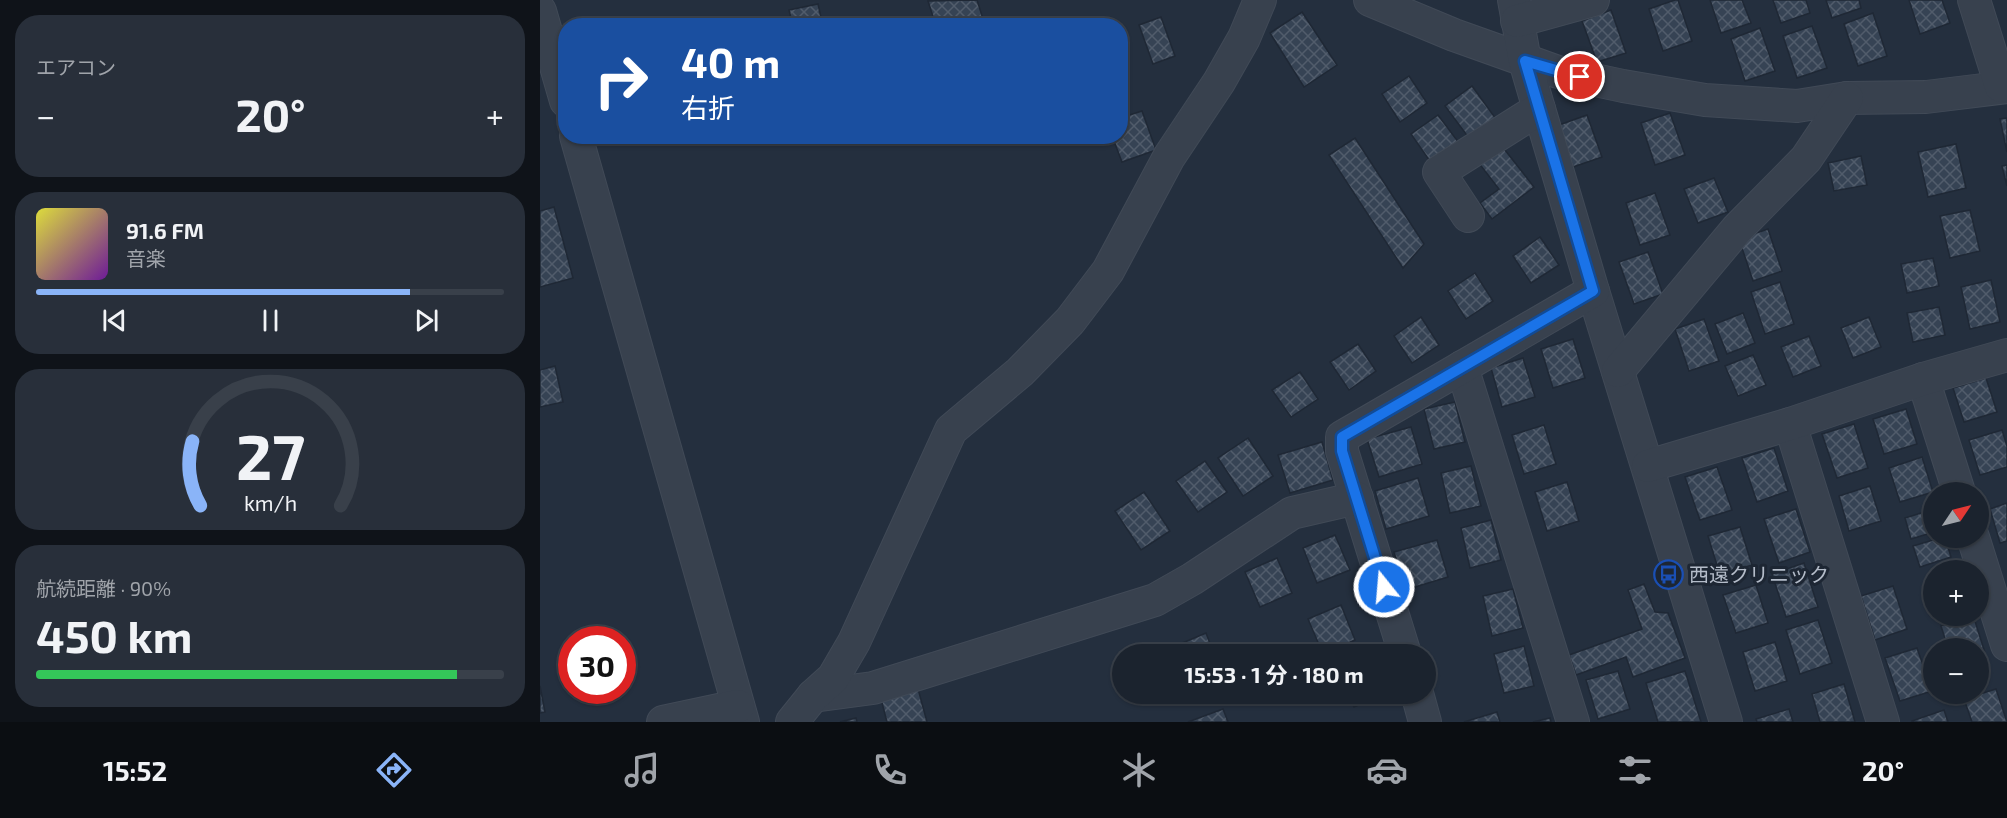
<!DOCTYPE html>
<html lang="ja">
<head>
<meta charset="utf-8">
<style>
  :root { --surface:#1b232e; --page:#282f3a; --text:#f1f3f6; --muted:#a0a4aa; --line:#39404a; --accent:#8ab4f8 }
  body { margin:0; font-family:"Exo 2","Noto Sans JP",sans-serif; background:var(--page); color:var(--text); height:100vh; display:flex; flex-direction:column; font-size:22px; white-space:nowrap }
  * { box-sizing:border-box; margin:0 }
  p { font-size:20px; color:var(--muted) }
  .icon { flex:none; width:33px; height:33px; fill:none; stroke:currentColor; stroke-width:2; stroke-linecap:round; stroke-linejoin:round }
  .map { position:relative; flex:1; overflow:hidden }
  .sheet { display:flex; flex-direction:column; gap:15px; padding:15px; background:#0f1319; width:540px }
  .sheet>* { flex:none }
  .banner { position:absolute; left:18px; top:18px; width:570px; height:126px; border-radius:24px; box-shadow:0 2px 4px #0004,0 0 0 2px var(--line); background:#1a4fa0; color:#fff; overflow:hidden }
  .needle { width:39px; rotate:55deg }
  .fabs { position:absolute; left:1383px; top:482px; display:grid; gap:12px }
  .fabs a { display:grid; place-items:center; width:66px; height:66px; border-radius:50%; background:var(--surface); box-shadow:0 2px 4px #0004,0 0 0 2px var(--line); font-size:30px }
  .speed { position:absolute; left:18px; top:626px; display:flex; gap:12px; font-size:30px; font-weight:700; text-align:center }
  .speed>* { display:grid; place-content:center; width:78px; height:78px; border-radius:50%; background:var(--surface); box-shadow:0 2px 4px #0004,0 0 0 2px var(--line); line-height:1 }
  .speed .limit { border:9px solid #d22; background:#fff; color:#111 }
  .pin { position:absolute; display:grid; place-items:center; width:51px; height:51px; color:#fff; margin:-26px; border:3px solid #fff; border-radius:50%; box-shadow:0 2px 6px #0007 }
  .me { position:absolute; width:66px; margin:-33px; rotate:343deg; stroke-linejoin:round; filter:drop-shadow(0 0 4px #0008) }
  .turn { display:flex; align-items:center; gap:21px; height:126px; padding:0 24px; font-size:27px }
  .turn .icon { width:78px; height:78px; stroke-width:2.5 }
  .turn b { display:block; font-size:42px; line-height:51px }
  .big { font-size:45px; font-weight:700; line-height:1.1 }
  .sheet .widget { flex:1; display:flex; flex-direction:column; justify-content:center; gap:9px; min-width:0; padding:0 21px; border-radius:24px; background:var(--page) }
  .sheet .dial { align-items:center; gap:0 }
  .dial svg { height:156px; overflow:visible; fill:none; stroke:var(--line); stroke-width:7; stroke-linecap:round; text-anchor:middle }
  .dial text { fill:var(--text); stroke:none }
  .song { display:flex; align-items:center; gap:18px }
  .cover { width:72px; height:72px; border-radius:9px; background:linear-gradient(135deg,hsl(60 70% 55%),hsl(280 70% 35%)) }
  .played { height:6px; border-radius:3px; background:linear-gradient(90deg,var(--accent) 80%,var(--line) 80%) }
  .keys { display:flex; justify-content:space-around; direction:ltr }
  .heat { display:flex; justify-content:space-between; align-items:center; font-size:33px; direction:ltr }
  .charge { height:9px; border-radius:4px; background:linear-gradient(90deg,#34c759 90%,var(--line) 0) }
  .trip { position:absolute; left:572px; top:644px; width:324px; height:60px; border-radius:30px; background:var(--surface); box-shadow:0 2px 4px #0004,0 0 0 2px var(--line); font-weight:700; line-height:60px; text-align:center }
  .tab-bar { display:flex; height:96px; justify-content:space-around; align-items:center; background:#0b0e12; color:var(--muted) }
  .tab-bar .icon { width:42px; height:42px }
  .tab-bar .on { color:var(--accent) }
  .tab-bar b { font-size:27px; color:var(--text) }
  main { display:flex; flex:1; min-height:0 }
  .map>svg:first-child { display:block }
  .building { fill:url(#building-cross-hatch); stroke:#1f2835; stroke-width:1.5 }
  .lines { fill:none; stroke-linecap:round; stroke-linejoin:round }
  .minor-casing { stroke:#414a57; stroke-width:34 }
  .minor { stroke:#38414e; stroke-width:32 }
  .route-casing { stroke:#114b97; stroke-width:15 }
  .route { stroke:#1a73e8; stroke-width:10 }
  .labels { text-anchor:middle; stroke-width:6; stroke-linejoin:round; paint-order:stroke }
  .poi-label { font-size:20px; fill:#b4bcc9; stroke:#1d2633; text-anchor:start }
</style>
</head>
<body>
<main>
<section class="sheet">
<div class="widget"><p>エアコン</p>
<div class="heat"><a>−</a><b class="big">20°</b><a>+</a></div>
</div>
<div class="widget">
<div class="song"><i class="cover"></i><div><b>91.6 FM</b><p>音楽</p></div></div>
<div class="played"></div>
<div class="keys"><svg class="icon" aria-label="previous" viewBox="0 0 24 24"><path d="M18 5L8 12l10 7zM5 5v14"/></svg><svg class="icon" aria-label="pause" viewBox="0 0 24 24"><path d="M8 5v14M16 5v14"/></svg><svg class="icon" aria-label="next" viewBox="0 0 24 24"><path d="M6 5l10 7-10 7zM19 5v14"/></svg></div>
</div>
<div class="widget dial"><svg viewBox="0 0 100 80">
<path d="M14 69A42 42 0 1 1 86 69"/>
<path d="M14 69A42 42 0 0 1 10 36" stroke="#8ab4f8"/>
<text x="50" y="56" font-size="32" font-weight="700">27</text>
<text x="50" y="72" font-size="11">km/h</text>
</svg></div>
<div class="widget"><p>航続距離 · 90%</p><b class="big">450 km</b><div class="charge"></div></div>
</section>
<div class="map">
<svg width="1467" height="722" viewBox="0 0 1467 722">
  <defs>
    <pattern id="building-cross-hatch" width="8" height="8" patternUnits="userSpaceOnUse" patternTransform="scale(1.5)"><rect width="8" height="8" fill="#364354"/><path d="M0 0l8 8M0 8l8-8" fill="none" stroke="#515c6b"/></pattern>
  </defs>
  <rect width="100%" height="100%" fill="#242f3e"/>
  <g class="building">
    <path d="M437 0 444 22 434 26H396L388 1Z"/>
    <path d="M1135 0H1138L1152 41 1123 51 1109 9Z"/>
    <path d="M1170 0H1202L1211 23 1181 33Z"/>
    <path d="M1233 0H1266L1270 13 1241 23Z"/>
    <path d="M1286 0H1319L1321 8 1292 18Z"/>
    <path d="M1369 0H1402L1410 23 1380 34Z"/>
    <path d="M278 4 283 26H253L249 10Z"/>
    <path d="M1071 10 1086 53 1057 62 1042 21Z"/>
    <path d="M762 12 797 65 764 87 730 33Z"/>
    <path d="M1333 13 1347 56 1318 66 1304 24Z"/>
    <path d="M621 17 635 56 613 64 599 25Z"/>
    <path d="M1272 26 1287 68 1257 78 1243 36Z"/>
    <path d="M1220 28 1235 71 1205 81 1191 39Z"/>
    <path d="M869 76 887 103 860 122 842 94Z"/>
    <path d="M932 86 956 119 929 138 905 106Z"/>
    <path d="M602 111 616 150 582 162 572 136H580V118Z"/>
    <path d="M1130 113 1145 155 1115 165 1101 123Z"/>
    <path d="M898 115 922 147 894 167 871 134Z"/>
    <path d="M1047 115 1062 157 1033 167 1019 125Z"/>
    <path d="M1467 118V152L1460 119Z"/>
    <path d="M815 138 884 244 863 268 789 155Z"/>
    <path d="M1416 144 1426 188 1388 197 1378 152Z"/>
    <path d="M961 145 994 187 952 219 940 203 959 189 938 162Z"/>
    <path d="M1321 156 1327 185 1294 191 1288 163Z"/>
    <path d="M1467 165V186L1462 166Z"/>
    <path d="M1174 178 1188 212 1158 223 1144 189Z"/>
    <path d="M1115 193 1130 235 1100 245 1086 203Z"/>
    <path d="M14 207 33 278 0 287V211Z"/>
    <path d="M1430 210 1440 251 1410 258 1400 216Z"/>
    <path d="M1228 229 1242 271 1213 281 1199 239Z"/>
    <path d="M1000 237 1019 265 991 283 973 256Z"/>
    <path d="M1108 252 1123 294 1094 304 1079 262Z"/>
    <path d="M1393 258 1399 286 1367 293 1361 264Z"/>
    <path d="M935 273 953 301 926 319 908 291Z"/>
    <path d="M1451 280 1460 322 1430 329 1421 287Z"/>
    <path d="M1240 282 1254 324 1225 334 1211 292Z"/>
    <path d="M1399 307 1405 335 1373 342 1367 313Z"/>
    <path d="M1203 313 1215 343 1187 354 1175 324Z"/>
    <path d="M881 317 899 345 872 363 854 336Z"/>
    <path d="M1329 317 1341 347 1313 358 1301 328Z"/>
    <path d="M1164 319 1179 361 1149 371 1135 329Z"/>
    <path d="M1269 336 1281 366 1253 377 1241 347Z"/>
    <path d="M1033 339 1045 378 1013 388 1001 349Z"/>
    <path d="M818 344 836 371 809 390 790 362Z"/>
    <path d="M1213 355 1226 385 1198 396 1185 366Z"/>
    <path d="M983 358 995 397 962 407 951 368Z"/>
    <path d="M15 366 23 402 0 407V370Z"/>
    <path d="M760 372 778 399 751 417 732 390Z"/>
    <path d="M1446 378 1457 412 1424 422 1413 388Z"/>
    <path d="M915 402 925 442 894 449 884 409Z"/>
    <path d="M1366 409 1377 444 1344 454 1333 419Z"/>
    <path d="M1314 424 1328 468 1297 478 1282 434Z"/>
    <path d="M1004 425 1016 464 984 474 972 435Z"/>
    <path d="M871 427 882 464 839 477 827 439Z"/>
    <path d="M1462 430 1467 446V467L1440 475 1429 440Z"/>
    <path d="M708 438 733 476 703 496 678 458Z"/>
    <path d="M782 442 793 480 750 493 738 455Z"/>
    <path d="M1234 448 1248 491 1217 502 1202 458Z"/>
    <path d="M1382 457 1393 492 1360 502 1349 468Z"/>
    <path d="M665 461 687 492 658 512 636 481Z"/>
    <path d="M931 466 941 506 910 513 901 473Z"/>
    <path d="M1177 467 1192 510 1160 520 1145 477Z"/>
    <path d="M878 478 889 516 846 529 835 491Z"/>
    <path d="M1027 482 1039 521 1007 531 995 492Z"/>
    <path d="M1330 486 1341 521 1309 531 1299 496Z"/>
    <path d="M604 492 630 531 601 550 575 511Z"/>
    <path d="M1467 503V541L1460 543 1450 509Z"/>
    <path d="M1256 509 1270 552 1239 563 1224 519Z"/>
    <path d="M1394 509V532L1371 539 1365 518Z"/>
    <path d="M951 520 961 560 930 568 921 528Z"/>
    <path d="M1200 527 1212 565 1180 575 1168 536Z"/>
    <path d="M795 535 810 570 777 583 763 548Z"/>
    <path d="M1403 537H1405L1411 557 1380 567 1373 546Z"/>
    <path d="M897 540 908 577 865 590 854 552Z"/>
    <path d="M737 558 752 593 720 607 705 572Z"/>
    <path d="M1264 563 1278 607 1246 617 1232 574Z"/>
    <path d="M1104 584 1115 612 1128 613 1145 658 1093 677 1086 657 1036 675 1029 655 1102 629 1088 590Z"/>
    <path d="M1216 585 1228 623 1196 633 1183 595Z"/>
    <path d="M1353 586 1367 629 1335 640 1321 596Z"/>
    <path d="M1394 587V609L1391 610 1384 590Z"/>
    <path d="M973 589 983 628 952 636 943 596Z"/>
    <path d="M801 605 815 640 783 654 768 619Z"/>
    <path d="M1433 615 1447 659 1438 662V648H1408L1401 626Z"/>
    <path d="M1278 620 1292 663 1260 674 1246 630Z"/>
    <path d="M666 633 674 654H636L633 647Z"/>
    <path d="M1235 642 1247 681 1215 691 1203 652Z"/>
    <path d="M984 646 994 686 964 693 954 654Z"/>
    <path d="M1377 648 1392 691 1360 701 1345 658Z"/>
    <path d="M1078 671 1090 709 1058 719 1046 680Z"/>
    <path d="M1145 671 1161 722H1118L1106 683Z"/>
    <path d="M1304 684 1315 722H1280L1272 694Z"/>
    <path d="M377 685 387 722H347L340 695Z"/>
    <path d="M0 686 5 712 0 713Z"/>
    <path d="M1456 689 1467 722H1432L1424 699Z"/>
    <path d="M808 693H846L814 707Z"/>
    <path d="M683 709 688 722H648Z"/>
    <path d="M1249 709 1253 722H1217L1216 719Z"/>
    <path d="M1404 710 1408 722H1372V721Z"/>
    <path d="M957 712 960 722H924Z"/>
    <path d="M316 718 317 722H300Z"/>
    <path d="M1010 718 1011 722H993Z"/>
  </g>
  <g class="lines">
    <defs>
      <g id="minor">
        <path d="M830 0 914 35 1018 72 1083 86 1165 100 1257 106 1307 98 1386 97 1467 87"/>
        <path d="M974 0 985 61 994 92 1053 291 1186 722"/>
        <path d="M1434 0 1461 86"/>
        <path d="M0 11 26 101"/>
        <path d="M977 21 1053 0"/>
        <path d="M36 136 203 722"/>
        <path d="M928 216 899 172 999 109"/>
        <path d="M922 367 1033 722"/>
        <path d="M1078 371 1197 229 1266 159 1307 98"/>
        <path d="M1383 379 1419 492"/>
        <path d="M1250 424 1343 722"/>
        <path d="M1108 466 1250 424 1383 379 1467 355"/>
        <path d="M1433 537 1467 645"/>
        <path d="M865 654 802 451V437L1053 291"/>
        <path d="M877 693 885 722"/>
        <path d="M273 696 333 688 615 600 652 579 752 513 817 498"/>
        <path d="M123 722 198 706"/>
        <path d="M252 722 273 696 293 678 314 642 411 430 480 372 530 321 568 271 629 157 679 82 704 38 720 0"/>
      </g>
    </defs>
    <use href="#minor" class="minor-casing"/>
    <use href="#minor" class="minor"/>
  </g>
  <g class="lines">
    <defs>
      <path id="route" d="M844 587 802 451V437L1053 291 985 61 1040 77"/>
    </defs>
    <use href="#route" class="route-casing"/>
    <use href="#route" class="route"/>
  </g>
  <defs>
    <symbol id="bus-ring" viewBox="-11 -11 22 22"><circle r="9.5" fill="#1d2633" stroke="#1a4fb4" stroke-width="1.5"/><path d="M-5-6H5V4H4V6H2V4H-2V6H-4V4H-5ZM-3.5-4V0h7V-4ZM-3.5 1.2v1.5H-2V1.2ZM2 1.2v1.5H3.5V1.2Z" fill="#1a4fb4"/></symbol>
  </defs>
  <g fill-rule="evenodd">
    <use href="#bus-ring" x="1112" y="558" width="33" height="33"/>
  </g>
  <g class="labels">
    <g class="poi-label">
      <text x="1149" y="582">西遠クリニック</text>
    </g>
  </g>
</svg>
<div class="fabs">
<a><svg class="needle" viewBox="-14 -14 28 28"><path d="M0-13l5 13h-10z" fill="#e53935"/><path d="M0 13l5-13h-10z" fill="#a0a4aa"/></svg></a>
<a>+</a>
<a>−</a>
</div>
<div class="speed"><div class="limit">30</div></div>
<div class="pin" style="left:1040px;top:77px;background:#d93025"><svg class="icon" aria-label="arrive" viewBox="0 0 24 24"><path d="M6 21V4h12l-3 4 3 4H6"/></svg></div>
<svg class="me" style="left:844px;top:587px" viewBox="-20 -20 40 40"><circle r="17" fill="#1a73e8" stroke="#fff" stroke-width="3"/><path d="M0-11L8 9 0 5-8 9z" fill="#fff"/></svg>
<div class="trip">15:53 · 1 分 · 180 m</div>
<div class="banner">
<div class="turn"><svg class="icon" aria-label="right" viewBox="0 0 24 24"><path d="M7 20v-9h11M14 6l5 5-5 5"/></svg><div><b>40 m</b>右折</div></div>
</div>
</div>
</main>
<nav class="tab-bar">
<b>15:52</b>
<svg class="icon on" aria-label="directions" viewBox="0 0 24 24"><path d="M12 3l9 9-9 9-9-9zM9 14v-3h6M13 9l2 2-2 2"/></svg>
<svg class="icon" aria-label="music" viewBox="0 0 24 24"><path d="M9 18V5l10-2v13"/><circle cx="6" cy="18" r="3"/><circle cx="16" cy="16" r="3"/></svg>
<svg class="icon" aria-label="phone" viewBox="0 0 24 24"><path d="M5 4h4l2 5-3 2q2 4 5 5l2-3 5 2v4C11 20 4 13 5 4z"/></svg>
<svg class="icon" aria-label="climate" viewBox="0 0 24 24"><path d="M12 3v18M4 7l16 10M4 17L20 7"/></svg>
<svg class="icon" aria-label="car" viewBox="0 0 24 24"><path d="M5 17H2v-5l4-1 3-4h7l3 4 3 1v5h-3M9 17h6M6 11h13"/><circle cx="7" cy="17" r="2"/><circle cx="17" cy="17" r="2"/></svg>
<svg class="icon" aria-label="filters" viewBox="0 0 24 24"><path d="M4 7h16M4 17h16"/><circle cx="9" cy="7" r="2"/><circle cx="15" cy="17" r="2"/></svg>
<b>20°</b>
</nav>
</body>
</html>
